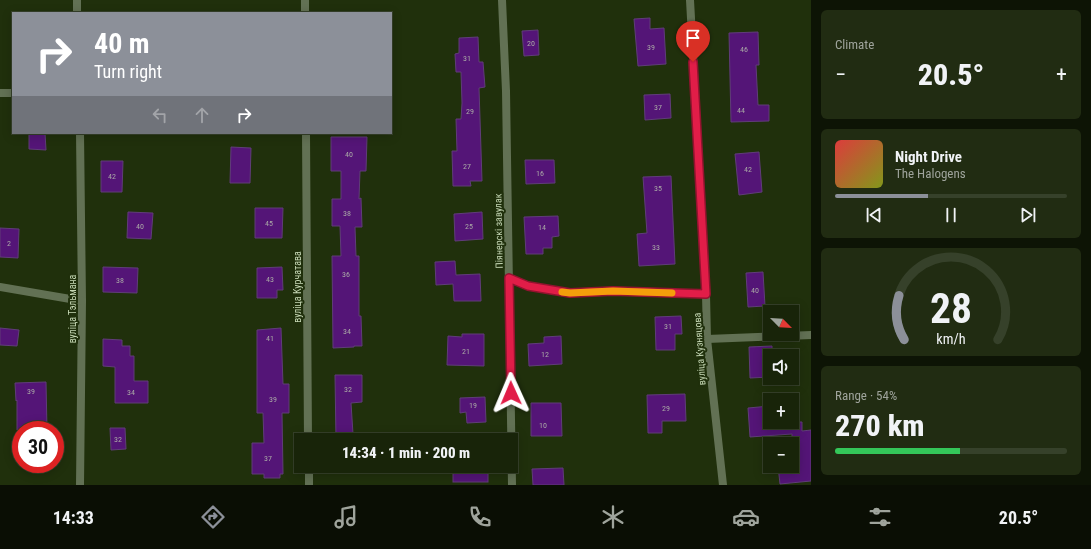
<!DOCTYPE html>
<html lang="en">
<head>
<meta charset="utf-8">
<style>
  :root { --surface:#182409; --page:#212c12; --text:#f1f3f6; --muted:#9fa49c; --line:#36412a; --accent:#8c9099 }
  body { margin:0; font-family:"Roboto Condensed",sans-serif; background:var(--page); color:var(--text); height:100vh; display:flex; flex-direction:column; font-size:15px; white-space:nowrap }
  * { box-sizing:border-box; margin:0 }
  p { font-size:13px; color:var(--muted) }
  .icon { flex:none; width:22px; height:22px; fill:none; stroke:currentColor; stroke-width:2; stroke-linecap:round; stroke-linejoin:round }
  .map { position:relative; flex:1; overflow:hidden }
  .drawer { display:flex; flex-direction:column; gap:10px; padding:10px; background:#0d1405; width:280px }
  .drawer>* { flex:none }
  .banner { position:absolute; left:12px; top:12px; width:380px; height:122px; border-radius:0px; box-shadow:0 2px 10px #0003,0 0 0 1px var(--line); background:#8c9099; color:#fff; overflow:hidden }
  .needle { width:26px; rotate:114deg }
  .fabs { position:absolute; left:763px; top:305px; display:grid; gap:8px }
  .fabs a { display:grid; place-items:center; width:36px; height:36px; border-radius:0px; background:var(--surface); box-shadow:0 2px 10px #0003,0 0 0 1px var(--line); font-size:20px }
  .speed { position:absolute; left:12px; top:421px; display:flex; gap:8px; font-size:20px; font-weight:700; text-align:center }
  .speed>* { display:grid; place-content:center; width:52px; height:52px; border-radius:50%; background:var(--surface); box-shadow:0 2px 10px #0003,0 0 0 1px var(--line); line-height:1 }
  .speed .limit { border:6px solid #d22; background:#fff; color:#111 }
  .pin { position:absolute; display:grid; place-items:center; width:34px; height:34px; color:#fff; margin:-41px -17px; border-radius:50% 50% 50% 0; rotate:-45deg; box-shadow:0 0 4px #0007 }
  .pin .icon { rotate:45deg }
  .me { position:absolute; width:44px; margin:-22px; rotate:359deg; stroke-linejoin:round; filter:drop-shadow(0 0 3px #0008) }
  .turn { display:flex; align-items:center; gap:14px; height:84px; padding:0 16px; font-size:18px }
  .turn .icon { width:52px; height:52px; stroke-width:2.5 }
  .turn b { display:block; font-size:28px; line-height:34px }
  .lanes { display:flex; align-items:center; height:38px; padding:0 16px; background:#0003; justify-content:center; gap:20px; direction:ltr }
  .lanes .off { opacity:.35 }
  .big { font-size:30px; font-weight:800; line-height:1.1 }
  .drawer .tile { flex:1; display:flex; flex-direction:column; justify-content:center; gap:6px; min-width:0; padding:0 14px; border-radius:6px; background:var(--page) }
  .drawer .dial { align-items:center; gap:0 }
  .dial svg { height:104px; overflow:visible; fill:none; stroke:var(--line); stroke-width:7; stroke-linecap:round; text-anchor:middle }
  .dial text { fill:var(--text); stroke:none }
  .song { display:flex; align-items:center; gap:12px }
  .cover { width:48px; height:48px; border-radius:6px; background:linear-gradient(135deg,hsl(0 70% 55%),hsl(70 70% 35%)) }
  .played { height:4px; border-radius:2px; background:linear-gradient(90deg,var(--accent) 40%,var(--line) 40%) }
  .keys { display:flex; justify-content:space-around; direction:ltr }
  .heat { display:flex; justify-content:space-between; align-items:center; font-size:22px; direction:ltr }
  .charge { height:6px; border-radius:3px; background:linear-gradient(90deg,#34c759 54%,var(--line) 0) }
  .trip { position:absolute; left:294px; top:433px; width:224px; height:40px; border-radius:0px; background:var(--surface); box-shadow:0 2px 10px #0003,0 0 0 1px var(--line); font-weight:800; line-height:40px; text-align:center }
  .tab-bar { display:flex; height:64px; justify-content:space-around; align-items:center; background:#0a0e04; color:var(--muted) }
  .tab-bar .icon { width:28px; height:28px }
  .tab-bar .selected { color:var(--accent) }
  .tab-bar b { font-size:18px; color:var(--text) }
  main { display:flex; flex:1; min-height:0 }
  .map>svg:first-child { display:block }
  .building { fill:#541577; stroke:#603d79 }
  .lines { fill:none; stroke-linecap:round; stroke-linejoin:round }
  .street { stroke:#627154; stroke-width:8 }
  .route-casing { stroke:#92132f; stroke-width:10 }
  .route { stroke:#e11d48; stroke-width:7 }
  .slow { stroke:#f59e0b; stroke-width:7 }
  .labels { text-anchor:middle; stroke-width:4; stroke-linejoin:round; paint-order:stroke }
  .number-label { font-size:8px; fill:#aaa8a6 }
  .street-label { font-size:10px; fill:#c7d9b6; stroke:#20300c }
</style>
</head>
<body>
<main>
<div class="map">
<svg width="811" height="485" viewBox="0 0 811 485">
  <rect width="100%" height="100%" fill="#20300c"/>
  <g class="building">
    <path d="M650 18V29L664 28 666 64 638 66 634 19Z"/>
    <path d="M538 30 539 55 524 56 522 31Z"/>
    <path d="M758 32 759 65H756L758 105H769V121L731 122 729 33Z"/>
    <path d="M478 37 479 62H483L485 87 479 88 482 181H470L471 186H453L452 151H457L456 119H461L462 103 461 72H456L455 54 459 53V38Z"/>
    <path d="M670 94 671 118 645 120 644 95Z"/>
    <path d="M29 133H45L46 150 29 149Z"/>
    <path d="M331 137H367L366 171H360L359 199 361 198 362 227H355L356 256H359V316H361L362 346H354V347L333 348 332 256H341L340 226H332V199H341V171H331Z"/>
    <path d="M231 147 251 148 250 183H230Z"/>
    <path d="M759 152 762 192 739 195 735 154Z"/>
    <path d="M525 160H554L555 183 526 184Z"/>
    <path d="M101 161H123L122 192H101Z"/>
    <path d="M671 176 675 264 639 266 637 234 647 233 643 177Z"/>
    <path d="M255 208H283L282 238H255Z"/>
    <path d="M128 212 153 213 151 239 127 238Z"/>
    <path d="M482 212 483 239 455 241 454 214Z"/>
    <path d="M558 216 559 236 552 237V248H543V254H526L524 217Z"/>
    <path d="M0 228 19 229 18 258 0 257Z"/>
    <path d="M455 261 456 275 480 274 481 301H454L453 284 436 285 435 262Z"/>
    <path d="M103 267 138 268 137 293 103 292Z"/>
    <path d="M282 267 283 290H277V298H257V268Z"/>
    <path d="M763 272 765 306 748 307 746 273Z"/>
    <path d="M681 316 682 334H675V350H656L655 317Z"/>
    <path d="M0 328 19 330 17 346 0 345Z"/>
    <path d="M281 328 283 384H289V413H282L283 474H280V478H264V474H252V443H264L263 413H257V330Z"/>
    <path d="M462 334H484V366L447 365 448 336 462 337Z"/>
    <path d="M561 336 562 364 529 366 528 344 544 343V337Z"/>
    <path d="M103 339 122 340V346H130V356H134V381H148V403H115V367L103 366Z"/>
    <path d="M772 346V356H770V377L750 378 749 347Z"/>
    <path d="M335 375H362V402L351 403 353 434 362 433V440H336Z"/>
    <path d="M46 382 47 430H17V400L16 401 15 383Z"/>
    <path d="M685 394 686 421H662V433H648L647 395Z"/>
    <path d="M485 397 486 422 467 423 466 412 460 413V398Z"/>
    <path d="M531 403H561L562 436H531Z"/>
    <path d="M770 406V422H802V431L811 430V481L780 484 778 466H792V434L750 437 748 408Z"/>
    <path d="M110 428H125L126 449 111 450Z"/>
    <rect x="345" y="466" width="18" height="6"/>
    <rect x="453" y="466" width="35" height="16"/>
    <path d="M563 468 564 485H533L532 469Z"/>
  </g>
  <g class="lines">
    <g class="street">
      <path d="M77 0V13"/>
      <path d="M305 0V13"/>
      <path d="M502 0 506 91 512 485"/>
      <path d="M690 0 706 294 707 339 723 485"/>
      <path d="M0 93H13"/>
      <path d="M80 133 82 301 80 485"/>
      <path d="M306 133 308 440"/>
      <path d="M509 278 529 286 570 293 613 291 706 294"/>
      <path d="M0 287 82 301"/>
      <path d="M707 339 811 335"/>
      <path d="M309 466V485"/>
    </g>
  </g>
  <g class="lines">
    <defs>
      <path id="route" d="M511 393 509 278 528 286 570 293 613 291 706 294 693 62"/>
    </defs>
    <use href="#route" class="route-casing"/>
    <use href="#route" class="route"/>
    <path class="slow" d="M562 292 570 293 613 291 672 293"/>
  </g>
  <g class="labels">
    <g class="number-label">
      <text x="531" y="46">20</text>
      <text x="651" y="50">39</text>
      <text x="744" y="52">46</text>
      <text x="467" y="61">31</text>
      <text x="658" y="110">37</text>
      <text x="741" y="113">44</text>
      <text x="470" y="114">29</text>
      <text x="349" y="157">40</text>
      <text x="467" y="169">27</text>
      <text x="748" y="172">42</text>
      <text x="540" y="176">16</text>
      <text x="112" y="179">42</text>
      <text x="658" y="191">35</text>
      <text x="347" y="216">38</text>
      <text x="269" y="226">45</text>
      <text x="140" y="229">40</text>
      <text x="469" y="229">25</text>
      <text x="542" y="230">14</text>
      <text x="9" y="246">2</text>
      <text x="656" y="250">33</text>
      <text x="346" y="277">36</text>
      <text x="270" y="282">43</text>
      <text x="120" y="283">38</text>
      <text x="755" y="293">40</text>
      <text x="668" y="329">31</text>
      <text x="347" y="334">34</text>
      <text x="270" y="341">41</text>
      <text x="466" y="354">21</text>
      <text x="545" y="357">12</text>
      <text x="348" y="392">32</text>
      <text x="31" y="394">39</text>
      <text x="131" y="395">34</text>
      <text x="273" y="402">39</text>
      <text x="473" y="408">19</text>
      <text x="666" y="411">29</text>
      <text x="543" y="428">10</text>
      <text x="118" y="442">32</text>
      <text x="268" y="461">37</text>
    </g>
    <g class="street-label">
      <text transform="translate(498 231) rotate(-91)" y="4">Піянерскі завулак</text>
      <text transform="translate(297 287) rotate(-90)" y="4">вуліца Курчатава</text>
      <text transform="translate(72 309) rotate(-90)" y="4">вуліца Тэльмана</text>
      <text transform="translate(699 349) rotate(-94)" y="4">вуліца Кузняцова</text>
    </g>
  </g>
</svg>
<div class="fabs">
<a><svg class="needle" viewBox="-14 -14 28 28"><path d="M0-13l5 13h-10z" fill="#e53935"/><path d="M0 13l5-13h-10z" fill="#9fa49c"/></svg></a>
<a><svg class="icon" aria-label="sound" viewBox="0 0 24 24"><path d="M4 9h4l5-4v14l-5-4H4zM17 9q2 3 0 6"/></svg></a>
<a>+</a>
<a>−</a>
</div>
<div class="speed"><div class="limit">30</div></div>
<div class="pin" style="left:693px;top:62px;background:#d93025"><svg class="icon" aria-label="arrive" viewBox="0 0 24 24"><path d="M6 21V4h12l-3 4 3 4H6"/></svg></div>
<svg class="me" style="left:511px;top:393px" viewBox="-20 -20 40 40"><path d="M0-17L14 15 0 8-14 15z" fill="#e11d48" stroke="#fff" stroke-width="4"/></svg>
<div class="trip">14:34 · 1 min · 200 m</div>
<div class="banner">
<div class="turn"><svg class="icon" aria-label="right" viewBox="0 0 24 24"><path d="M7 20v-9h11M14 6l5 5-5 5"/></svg><div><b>40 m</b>Turn right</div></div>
<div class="lanes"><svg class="icon off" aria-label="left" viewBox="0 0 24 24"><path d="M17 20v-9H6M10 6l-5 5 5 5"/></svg><svg class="icon off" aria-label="ahead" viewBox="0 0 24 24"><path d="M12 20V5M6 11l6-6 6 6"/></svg><svg class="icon" aria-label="right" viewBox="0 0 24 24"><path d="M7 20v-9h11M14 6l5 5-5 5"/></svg></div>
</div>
</div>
<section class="drawer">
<div class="tile"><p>Climate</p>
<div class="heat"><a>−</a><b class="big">20.5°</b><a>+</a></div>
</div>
<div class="tile">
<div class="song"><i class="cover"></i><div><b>Night Drive</b><p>The Halogens</p></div></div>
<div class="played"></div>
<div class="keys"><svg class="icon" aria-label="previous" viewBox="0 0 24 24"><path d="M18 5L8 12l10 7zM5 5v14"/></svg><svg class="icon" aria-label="pause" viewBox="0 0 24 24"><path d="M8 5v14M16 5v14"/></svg><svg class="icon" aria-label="next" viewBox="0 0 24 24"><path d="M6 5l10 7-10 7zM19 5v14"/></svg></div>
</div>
<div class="tile dial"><svg viewBox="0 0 100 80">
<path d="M14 69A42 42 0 1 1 86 69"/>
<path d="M14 69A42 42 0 0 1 10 35" stroke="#8c9099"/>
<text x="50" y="56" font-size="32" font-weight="700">28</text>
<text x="50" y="72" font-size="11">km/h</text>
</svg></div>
<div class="tile"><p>Range · 54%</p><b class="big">270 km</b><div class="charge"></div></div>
</section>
</main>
<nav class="tab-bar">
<b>14:33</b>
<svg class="icon selected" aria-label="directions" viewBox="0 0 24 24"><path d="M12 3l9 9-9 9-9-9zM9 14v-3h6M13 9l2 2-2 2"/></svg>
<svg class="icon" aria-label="music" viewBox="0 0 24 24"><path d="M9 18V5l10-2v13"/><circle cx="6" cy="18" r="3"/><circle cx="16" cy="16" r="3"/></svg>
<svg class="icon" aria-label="phone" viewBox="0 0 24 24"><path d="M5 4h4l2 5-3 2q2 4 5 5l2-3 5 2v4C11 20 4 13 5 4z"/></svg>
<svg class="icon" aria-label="climate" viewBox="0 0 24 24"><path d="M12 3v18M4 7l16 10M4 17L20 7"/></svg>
<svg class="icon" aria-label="car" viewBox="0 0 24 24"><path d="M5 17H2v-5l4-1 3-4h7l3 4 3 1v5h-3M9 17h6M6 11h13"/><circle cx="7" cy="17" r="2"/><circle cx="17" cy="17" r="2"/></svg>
<svg class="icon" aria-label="filters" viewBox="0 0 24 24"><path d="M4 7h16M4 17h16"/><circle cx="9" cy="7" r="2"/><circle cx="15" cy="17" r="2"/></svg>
<b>20.5°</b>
</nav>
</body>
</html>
